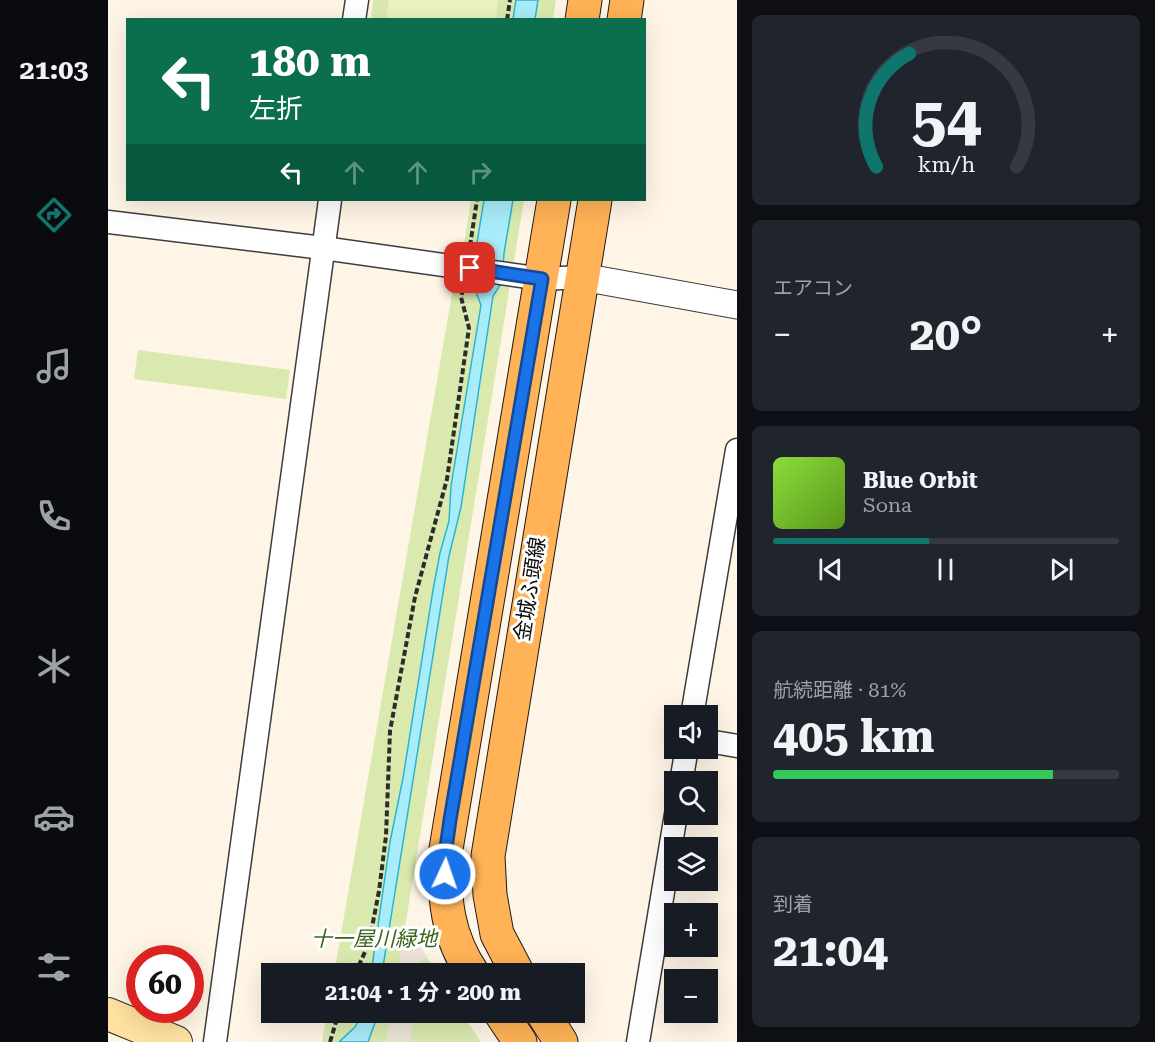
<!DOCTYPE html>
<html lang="ja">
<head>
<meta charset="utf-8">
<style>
  :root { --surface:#171b24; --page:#20242c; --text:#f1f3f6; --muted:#9ea1a6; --line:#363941; --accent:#0f766e }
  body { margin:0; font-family:"Roboto Serif","Noto Sans JP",serif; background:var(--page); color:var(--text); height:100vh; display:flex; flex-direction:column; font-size:22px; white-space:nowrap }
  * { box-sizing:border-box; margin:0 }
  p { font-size:20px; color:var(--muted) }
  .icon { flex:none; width:33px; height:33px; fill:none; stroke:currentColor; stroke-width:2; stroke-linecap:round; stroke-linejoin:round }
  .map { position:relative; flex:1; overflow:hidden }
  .panel { display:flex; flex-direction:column; gap:15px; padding:15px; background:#0d0f14; width:418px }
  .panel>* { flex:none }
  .top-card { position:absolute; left:18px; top:18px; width:520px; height:183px; border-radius:0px; box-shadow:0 6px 24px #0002; background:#0b6e4f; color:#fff; overflow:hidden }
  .controls { position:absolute; left:556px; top:705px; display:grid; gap:12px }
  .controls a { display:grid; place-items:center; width:54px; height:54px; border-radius:0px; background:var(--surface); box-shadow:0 6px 24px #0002; font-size:30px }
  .speed { position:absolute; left:18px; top:945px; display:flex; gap:12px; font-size:30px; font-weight:700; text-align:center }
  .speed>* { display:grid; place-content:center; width:78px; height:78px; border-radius:50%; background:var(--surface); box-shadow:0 6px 24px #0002; line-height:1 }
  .speed .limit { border:9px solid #d22; background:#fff; color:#111 }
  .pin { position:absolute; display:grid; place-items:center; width:51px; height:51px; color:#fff; margin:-26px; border-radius:12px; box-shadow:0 3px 9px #0006 }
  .me { position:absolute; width:66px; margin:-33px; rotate:3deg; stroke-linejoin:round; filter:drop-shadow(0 0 4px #0008) }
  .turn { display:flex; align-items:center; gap:21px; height:126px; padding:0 24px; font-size:27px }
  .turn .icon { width:78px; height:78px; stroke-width:2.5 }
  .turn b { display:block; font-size:42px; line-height:51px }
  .lanes { display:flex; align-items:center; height:57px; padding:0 24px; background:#0003; justify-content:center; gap:30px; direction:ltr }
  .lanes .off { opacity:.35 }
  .big { font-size:45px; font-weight:700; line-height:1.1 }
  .panel .card { flex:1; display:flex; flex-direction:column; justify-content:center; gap:9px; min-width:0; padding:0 21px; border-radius:9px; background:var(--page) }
  .panel .dial { align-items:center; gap:0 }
  .dial svg { height:156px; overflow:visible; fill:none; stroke:var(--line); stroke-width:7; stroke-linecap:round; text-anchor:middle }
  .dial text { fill:var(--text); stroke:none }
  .song { display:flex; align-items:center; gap:18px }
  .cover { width:72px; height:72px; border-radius:9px; background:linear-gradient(135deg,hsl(90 70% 55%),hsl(90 70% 35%)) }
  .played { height:6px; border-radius:3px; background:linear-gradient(90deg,var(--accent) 45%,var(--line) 45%) }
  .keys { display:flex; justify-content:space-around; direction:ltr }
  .heat { display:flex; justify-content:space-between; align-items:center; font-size:33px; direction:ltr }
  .charge { height:9px; border-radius:4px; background:linear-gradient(90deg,#34c759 81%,var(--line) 0) }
  .trip { position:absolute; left:153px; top:963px; width:324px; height:60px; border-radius:0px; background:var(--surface); box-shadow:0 6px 24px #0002; font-weight:700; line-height:60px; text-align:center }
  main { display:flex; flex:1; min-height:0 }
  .tabs { display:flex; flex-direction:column; width:108px; justify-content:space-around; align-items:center; background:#090b0e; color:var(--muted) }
  .tabs .icon { width:42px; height:42px }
  .tabs .selected { color:var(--accent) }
  .tabs b { font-size:27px; color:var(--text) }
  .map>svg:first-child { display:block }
  .green { fill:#daeaaf }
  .pitch { fill:#ebf1c1 }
  .plaza { fill:#ede3d7 }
  .water { fill:#a8ecf9; stroke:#2cb4d3; stroke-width:1.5 }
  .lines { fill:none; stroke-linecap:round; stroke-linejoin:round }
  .minor-casing { stroke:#3d3d3d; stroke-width:25 }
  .tertiary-casing { stroke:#3d3d3d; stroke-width:29 }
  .secondary-casing { stroke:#2c2c2c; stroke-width:34 }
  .primary-casing { stroke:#1b1b1b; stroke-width:35 }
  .path { stroke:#2c2c2c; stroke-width:4; stroke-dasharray:6 3; stroke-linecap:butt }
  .minor { stroke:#fff; stroke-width:22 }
  .tertiary { stroke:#fff; stroke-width:27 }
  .secondary { stroke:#ffe1a1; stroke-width:32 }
  .primary { stroke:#ffb256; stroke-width:33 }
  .route-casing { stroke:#114b97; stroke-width:15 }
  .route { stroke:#1a73e8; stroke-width:10 }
  .labels { text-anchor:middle; stroke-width:6; stroke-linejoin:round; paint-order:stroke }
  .street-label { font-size:21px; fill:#0a0a0a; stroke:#fff }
  .park-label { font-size:21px; font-style:italic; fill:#386318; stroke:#fff }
</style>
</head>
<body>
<main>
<nav class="tabs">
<b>21:03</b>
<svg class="icon selected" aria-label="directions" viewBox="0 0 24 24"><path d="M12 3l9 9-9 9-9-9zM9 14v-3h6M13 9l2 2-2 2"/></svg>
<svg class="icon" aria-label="music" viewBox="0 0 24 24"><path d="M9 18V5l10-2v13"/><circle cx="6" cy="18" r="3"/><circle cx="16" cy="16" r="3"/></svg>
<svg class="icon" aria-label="phone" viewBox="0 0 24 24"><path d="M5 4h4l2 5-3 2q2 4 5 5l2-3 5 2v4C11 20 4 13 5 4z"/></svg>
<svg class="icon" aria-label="climate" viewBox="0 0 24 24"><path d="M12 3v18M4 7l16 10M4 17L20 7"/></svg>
<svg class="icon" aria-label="car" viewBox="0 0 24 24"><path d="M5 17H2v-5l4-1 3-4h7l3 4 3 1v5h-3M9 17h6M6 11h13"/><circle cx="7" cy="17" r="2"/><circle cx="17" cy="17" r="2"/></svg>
<svg class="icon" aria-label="filters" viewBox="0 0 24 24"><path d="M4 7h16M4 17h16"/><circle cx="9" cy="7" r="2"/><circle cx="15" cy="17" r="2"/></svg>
</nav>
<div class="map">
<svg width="629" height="1042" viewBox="0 0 629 1042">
  <rect width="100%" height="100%" fill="#fff5e6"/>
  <g class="green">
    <path d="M265 0H448L445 19 263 20Z"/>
    <path d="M363 200H416L297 927 330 973 226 974 347 277 355 250Z"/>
    <path d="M30 350 182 370 178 399 26 379Z"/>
    <path d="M219 1012 354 1013 373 1042H214Z"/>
  </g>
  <path class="pitch" d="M281 0H390L388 19H278Z"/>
  <g class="plaza">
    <path d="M297 927 320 957 314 959 312 973H289Z"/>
    <path d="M283 1013H306L302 1042H278Z"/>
  </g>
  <g class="water">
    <path d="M408 0H430L427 19H405Z"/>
    <path d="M376 200H405L396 253 394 282 385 296 353 507 341 556 274 973 263 974 282 842 295 778 325 590 332 553 341 521 343 486 373 305 363 279Z"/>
    <path d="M255 1013H267L268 1020 260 1042H231L247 1027Z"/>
  </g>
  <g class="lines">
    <defs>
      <g id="minor">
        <path d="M246 20 249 0"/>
        <path d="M0 222 215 248 434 279 474 277"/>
        <path d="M584 716 629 450"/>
        <path d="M600 741 629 746"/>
        <path d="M573 782 579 748"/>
        <path d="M107 1042 222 200"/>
        <path d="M530 1042 568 814"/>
      </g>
      <path id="tertiary" d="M474 277 629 305"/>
      <path id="secondary" d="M0 1014 68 1042"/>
      <g id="primary">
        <path d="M474 20 477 0"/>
        <path d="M516 20 519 0"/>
        <path d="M365 974C339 936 336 899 337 855L446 200"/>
        <path d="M410 974 389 934 382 895 380 856 487 200"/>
        <path d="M392 1012 412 1042"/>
        <path d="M434 1012 453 1042"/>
      </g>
    </defs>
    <use href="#minor" class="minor-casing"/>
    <use href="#tertiary" class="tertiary-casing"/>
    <use href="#secondary" class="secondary-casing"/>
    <use href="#primary" class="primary-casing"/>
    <g class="path">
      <path d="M399 20 402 0"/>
      <path d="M362 246 369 200"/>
      <path d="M247 974 261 943 271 891 278 836 282 731 307 597 339 479 361 328 353 297 355 289"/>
      <path d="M222 1042 231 1012"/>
    </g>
    <use href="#minor" class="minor"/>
    <use href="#tertiary" class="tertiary"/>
    <use href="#secondary" class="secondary"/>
    <use href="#primary" class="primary"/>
  </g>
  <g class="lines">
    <defs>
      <path id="route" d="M337 874V855L342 820 434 279 362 268"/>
    </defs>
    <use href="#route" class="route-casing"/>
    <use href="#route" class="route"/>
  </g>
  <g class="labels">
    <g class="street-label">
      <text transform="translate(422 589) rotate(-81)" y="7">金城ふ頭線</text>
    </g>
    <g class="park-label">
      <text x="266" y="946">十一屋川緑地</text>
    </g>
  </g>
</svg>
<div class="controls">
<a><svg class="icon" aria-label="sound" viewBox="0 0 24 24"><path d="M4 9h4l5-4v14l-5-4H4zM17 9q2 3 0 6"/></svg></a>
<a><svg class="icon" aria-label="search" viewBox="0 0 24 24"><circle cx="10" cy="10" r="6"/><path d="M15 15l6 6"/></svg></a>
<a><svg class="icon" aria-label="layers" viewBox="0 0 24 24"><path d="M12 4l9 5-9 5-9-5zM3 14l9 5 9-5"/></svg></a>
<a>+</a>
<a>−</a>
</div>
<div class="speed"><div class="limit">60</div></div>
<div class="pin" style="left:362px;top:268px;background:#d93025"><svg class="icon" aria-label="arrive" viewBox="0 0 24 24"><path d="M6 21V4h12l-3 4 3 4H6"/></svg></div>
<svg class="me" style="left:337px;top:874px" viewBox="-20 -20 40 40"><circle r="17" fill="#1a73e8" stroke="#fff" stroke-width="3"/><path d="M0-11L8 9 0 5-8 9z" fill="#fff"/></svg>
<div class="trip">21:04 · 1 分 · 200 m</div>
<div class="top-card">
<div class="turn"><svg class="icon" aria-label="left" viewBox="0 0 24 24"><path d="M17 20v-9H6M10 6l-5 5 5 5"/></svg><div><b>180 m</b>左折</div></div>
<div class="lanes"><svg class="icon" aria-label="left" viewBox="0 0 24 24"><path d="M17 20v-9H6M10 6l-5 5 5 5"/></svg><svg class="icon off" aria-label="ahead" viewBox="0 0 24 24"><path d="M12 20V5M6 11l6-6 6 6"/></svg><svg class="icon off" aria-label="ahead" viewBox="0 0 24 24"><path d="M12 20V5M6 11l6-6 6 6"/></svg><svg class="icon off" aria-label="right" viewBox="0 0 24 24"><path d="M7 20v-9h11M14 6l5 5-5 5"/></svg></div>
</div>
</div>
<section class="panel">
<div class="card dial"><svg viewBox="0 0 100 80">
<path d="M14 69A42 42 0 1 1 86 69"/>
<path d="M14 69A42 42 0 0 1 31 11" stroke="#0f766e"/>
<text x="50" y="56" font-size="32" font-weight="700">54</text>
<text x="50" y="72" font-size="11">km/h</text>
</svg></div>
<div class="card"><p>エアコン</p>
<div class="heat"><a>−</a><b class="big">20°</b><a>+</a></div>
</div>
<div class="card">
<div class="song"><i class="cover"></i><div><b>Blue Orbit</b><p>Sona</p></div></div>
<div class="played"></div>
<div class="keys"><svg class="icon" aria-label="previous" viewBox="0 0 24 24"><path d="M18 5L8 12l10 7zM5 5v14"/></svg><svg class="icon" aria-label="pause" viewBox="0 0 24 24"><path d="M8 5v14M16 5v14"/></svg><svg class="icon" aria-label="next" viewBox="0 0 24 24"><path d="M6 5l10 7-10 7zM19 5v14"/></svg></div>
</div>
<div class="card"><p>航続距離 · 81%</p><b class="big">405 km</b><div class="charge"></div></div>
<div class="card"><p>到着</p><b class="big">21:04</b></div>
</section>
</main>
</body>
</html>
